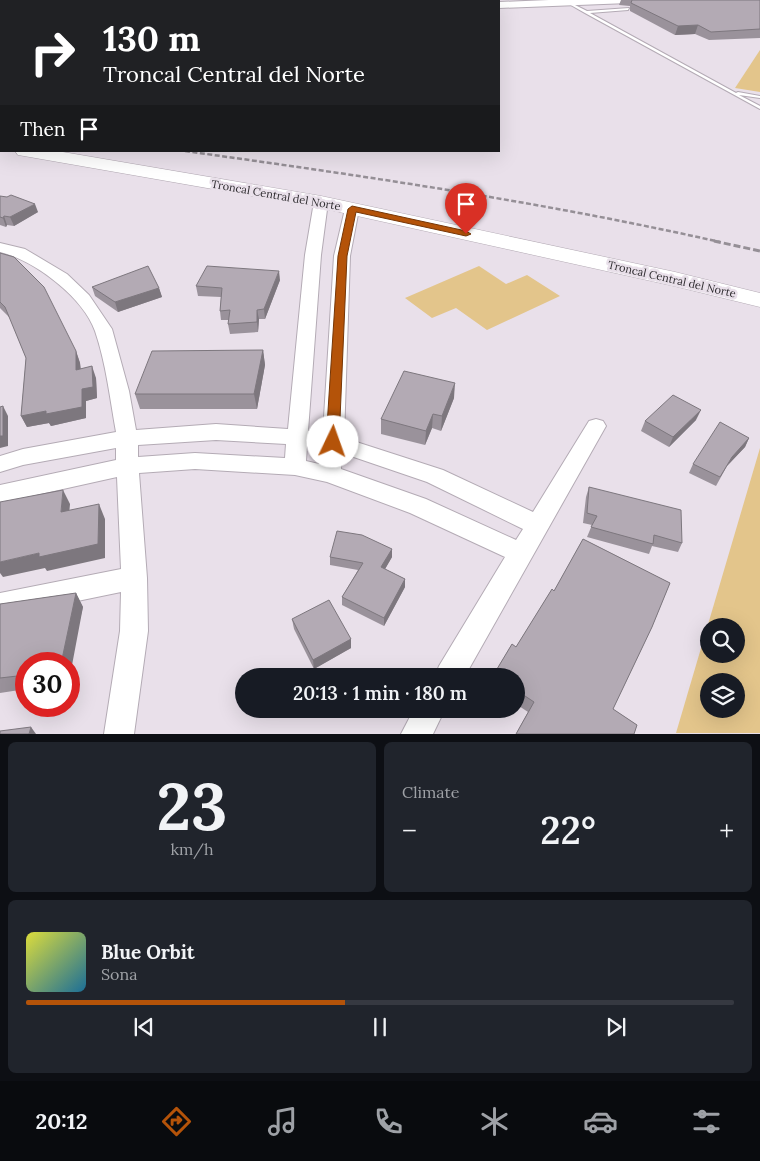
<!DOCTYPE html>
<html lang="en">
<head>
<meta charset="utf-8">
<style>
  :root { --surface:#171b24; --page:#20242c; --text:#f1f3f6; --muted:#9ea1a6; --line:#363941; --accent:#b45309 }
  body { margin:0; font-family:Lora,serif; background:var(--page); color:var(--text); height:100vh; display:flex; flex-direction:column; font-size:19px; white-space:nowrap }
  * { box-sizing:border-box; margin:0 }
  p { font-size:16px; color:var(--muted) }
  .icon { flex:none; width:28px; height:28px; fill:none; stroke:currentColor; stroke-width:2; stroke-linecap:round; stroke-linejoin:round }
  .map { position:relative; height:734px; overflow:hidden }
  .drawer { display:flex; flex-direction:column; gap:8px; padding:8px; background:#0d0f14; flex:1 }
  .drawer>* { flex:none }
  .hud { position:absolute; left:0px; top:0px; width:500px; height:152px; box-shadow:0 5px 20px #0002; background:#202124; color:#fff; overflow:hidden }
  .buttons { position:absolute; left:700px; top:618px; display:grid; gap:10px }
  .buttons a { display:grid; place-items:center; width:45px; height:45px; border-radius:50%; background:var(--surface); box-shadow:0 5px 20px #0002; font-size:25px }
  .speed { position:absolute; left:15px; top:652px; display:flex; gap:10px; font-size:25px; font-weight:700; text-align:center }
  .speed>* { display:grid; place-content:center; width:65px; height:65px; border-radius:50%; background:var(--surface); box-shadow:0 5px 20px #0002; line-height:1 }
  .speed .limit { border:8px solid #d22; background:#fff; color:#111 }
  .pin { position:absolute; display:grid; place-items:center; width:42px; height:42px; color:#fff; margin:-51px -21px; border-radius:50% 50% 50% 0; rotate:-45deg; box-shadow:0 0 5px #0007 }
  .pin .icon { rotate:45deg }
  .me { position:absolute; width:55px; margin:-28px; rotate:3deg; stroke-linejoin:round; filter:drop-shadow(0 0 4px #0008) }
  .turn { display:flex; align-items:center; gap:18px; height:105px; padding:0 20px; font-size:22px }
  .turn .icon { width:65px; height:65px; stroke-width:2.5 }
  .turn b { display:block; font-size:35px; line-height:42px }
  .then { display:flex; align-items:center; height:48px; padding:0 20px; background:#0003; gap:10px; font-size:19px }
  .big { font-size:38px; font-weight:600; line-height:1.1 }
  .drawer .tile { flex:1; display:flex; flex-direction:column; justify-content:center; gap:8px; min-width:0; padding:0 18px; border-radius:8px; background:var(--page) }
  .drawer .dial { align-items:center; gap:0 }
  .dial b { font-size:65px; line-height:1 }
  .song { display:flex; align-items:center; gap:15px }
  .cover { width:60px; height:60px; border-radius:8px; background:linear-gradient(135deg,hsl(60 70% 55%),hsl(200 70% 35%)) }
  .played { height:5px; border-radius:2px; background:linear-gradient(90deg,var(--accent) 45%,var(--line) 45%) }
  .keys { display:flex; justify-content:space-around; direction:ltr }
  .heat { display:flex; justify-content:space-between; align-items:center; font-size:28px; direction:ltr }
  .drawer .tiles { flex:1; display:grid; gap:8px; grid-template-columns:1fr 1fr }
  .tile:last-child { grid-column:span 2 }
  .trip { position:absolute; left:235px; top:668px; width:290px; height:50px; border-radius:25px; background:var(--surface); box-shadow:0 5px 20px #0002; font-weight:600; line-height:50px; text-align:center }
  .dock { display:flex; height:80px; justify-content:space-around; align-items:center; background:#090b0e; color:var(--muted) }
  .dock .icon { width:35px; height:35px }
  .dock .selected { color:var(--accent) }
  .dock b { font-size:22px; color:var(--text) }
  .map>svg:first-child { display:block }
  .green { fill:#e3c58b; fill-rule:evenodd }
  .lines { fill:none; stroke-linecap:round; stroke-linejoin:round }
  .lane-casing { stroke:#b4abb5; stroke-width:2 }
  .street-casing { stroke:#b4abb5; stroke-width:2 }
  .secondary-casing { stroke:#b4abb5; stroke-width:2 }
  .highway-casing { stroke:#b4abb5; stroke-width:1 }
  .lane { fill:#fff; fill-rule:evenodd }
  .street { fill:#fff; fill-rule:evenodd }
  .secondary { fill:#fff; fill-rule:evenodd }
  .highway { fill:#fff; fill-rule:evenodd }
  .rail-far1 { stroke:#958f96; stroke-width:2.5; stroke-dasharray:5 2.5; stroke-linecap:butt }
  .rail { stroke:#958f96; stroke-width:3; stroke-dasharray:7 3; stroke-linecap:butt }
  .wall { fill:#9a929b }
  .shaded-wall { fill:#7d777e }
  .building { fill:#b3aab4; stroke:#7d777e }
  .route { fill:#b45309; stroke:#753606 }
  .labels { text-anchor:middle; stroke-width:5; stroke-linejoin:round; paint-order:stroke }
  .far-street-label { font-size:11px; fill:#2f2c30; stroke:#e9e0ea }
</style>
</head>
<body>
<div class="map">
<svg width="760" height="734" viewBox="0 0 760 734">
  <rect width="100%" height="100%" fill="#e9e0ea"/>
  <g class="green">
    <path d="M760 50V92L735 88Z"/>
    <path d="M479 266 506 284 527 275 560 296 487 330 456 308 432 318 405 298Z"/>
    <path d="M760 448V733H676ZM709 626H736V654H709ZM709 681H736V709H709Z"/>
  </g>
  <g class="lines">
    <defs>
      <path id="lane" d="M569 2 587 11 629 8 628 10 590 13 736 93 738 92 760 96V98L739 95 760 106V109L585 13 569 4Z"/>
      <g id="street">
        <path d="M373 0H381V1H374Z"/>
        <path d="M321 198 328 202 321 255 308 431 323 433 334 256 345 209 352 205 359 209 350 256 344 438 443 470 533 512 589 421 596 419 603 421 606 426 465 676H435L439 666 505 557 410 513 327 482 295 475 195 469 139 473 147 578 148 631 134 734H104L120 631 121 592 0 617V593L121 569 117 477 0 503V485L116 460V448L23 465 0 472V456L23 449 116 432C110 399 106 363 95 331 83 297 34 260 0 252V243L25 249 67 274 89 295 112 329 129 391 136 430 216 424 288 429 305 255 314 202ZM216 440 286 444 285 458 195 453 138 457V445ZM307 446 322 448 319 464 306 461ZM342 453 427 482 523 529 516 540 426 499 341 469Z"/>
        <path d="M414 709H445L433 734H401Z"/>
      </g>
      <g id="secondary">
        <path d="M549 0H634L629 3 499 8V2Z"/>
        <rect x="0" y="17" width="1" height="6"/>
      </g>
      <g id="highway">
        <rect x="0" y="130" width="1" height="10"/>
        <path d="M15 151H57L321 196 675 272 760 293V307L674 286 321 208 24 156 18 155Z"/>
      </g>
    </defs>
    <use href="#lane" class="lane-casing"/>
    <use href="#street" class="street-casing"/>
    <use href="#secondary" class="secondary-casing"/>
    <use href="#highway" class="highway-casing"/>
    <use href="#lane" class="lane"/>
    <use href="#street" class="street"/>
    <use href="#secondary" class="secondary"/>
    <use href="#highway" class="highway"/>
    <path class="rail-far1" d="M185 151C364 176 543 202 720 242"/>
    <path class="rail" d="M714 241 760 251"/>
  </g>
  <g class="wall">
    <path d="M621 0H760V38L709 40 695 34 675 35 630 11V6L619 5Z"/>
    <path d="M0 196 38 212 14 226 7 225 6 227 0 225Z"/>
    <path d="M0 253 76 351 80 363 81 369 96 378 97 398 86 401V418L51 426 49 423 27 427 21 416 26 358 10 318 0 308Z"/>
    <path d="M280 280 265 319H259L258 332 230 334 228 324 229 320H221L220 311 221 297 198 296 196 286Z"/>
    <path d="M92 287 159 288 162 297 118 312 95 296Z"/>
    <path d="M263 350 265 365 257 409H140L135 394Z"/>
    <path d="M454 398 441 431 432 428 425 445 381 434V419Z"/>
    <path d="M696 420 669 447 641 431 645 421Z"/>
    <path d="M749 438 745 447 727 466 716 486 689 473 693 464Z"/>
    <path d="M589 487 682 543 678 552 652 546 649 554 587 537 592 525 583 523 586 497Z"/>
    <path d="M583 539 670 583 652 627 613 709 637 725 634 734H516L528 712 516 704V676H493L494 674 512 644 516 647 552 589 554 591Z"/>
    <path d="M392 549V557L385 569 405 579V587L384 626 342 605V597L358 570 330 565V557Z"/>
    <path d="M76 593 83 607 69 664H26V689L0 693V604Z"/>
    <path d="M292 619 351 639V648L314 669 294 629Z"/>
  </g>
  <g class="shaded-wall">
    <path d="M698 25 695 34 675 35 678 26Z"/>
    <path d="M35 204 38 212 14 226 10 217Z"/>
    <path d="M4 216 7 225 6 227 3 218Z"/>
    <path d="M279 271 280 280 265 319 264 309Z"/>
    <path d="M159 288 162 297 118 312 115 302Z"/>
    <path d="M257 310 259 319 258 332 257 322Z"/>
    <path d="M263 350 265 365 257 409 254 394Z"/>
    <path d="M76 351 80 363 81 381 76 370Z"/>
    <path d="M92 366 96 378 97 398 86 401V418L51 426 49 423 27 427 21 416 46 411 82 389Z"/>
    <path d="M455 383 454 398 441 431 442 416Z"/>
    <path d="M3 406 8 416V446L0 448V436Z"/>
    <path d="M701 410 696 420 669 447 673 437Z"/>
    <path d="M433 414 432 428 425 445 426 431Z"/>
    <path d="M749 438 745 447 727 466 716 486 732 457Z"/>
    <path d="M63 490 70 504 68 526 61 512Z"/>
    <path d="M99 504 105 519V558L47 571 45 568 3 577 0 573V562L39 553Z"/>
    <path d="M392 549V557L381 576V567Z"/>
    <path d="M405 579V587L384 626V618Z"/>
    <path d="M76 593 83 607 69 681V664H61Z"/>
    <path d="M351 639V648L314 669 313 660Z"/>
    <path d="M31 727 36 734H29Z"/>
  </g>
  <g class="building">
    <path d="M632 0H760V29L711 32 698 25 678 26 631 3Z"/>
    <path d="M11 195 35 204 10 217 4 216 3 218 0 217V196L7 197Z"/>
    <path d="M0 253 14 257 44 287 76 351V370L92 366 93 387 82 389V407L46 414V411L21 416 26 358 5 307 0 302Z"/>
    <path d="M148 266 159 288 115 302 92 287Z"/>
    <path d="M207 266 279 271 264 309 257 310V322L228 324 230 310 220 311 222 288 196 286Z"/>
    <path d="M263 350 254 394H135L152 351Z"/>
    <path d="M404 371 455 383 442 416 433 414 426 431 381 419Z"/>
    <path d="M673 395 701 410 673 437 645 421Z"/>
    <path d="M3 406V436H0V407Z"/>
    <path d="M720 422 749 438 732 457 720 477 693 464Z"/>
    <path d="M589 487 681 510 682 543 654 535 653 544 591 527 597 516 587 513Z"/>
    <path d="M63 490 61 512 99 504 98 544 39 557V553L0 562V502Z"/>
    <path d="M337 531 362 535 392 549 381 567 405 579 384 618 342 597 363 563 330 557Z"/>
    <path d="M583 539 670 583 652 627 613 709 637 725 634 734H516L534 702 516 690V676H496L494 674 512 644 516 647 552 589 554 591Z"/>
    <path d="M76 593 61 664H26V675L0 678V604Z"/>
    <path d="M329 600 351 639 313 660 292 619Z"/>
    <path d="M31 727 29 734H0V731Z"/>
  </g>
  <path class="route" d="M352 206 466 231 471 234 466 236 356 212 347 256 339 442 337 445H328L326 442 338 256 348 209Z"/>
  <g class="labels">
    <g class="far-street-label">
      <text transform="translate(276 195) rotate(10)" y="4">Troncal Central del Norte</text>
      <text transform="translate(672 279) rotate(13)" y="4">Troncal Central del Norte</text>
    </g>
  </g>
</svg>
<div class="buttons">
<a><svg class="icon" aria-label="search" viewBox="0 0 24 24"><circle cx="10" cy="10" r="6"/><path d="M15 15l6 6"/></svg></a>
<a><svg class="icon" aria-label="layers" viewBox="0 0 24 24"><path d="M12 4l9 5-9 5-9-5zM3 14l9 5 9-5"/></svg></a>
</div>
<div class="speed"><div class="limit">30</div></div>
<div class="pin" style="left:466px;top:234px;background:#d93025"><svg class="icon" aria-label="arrive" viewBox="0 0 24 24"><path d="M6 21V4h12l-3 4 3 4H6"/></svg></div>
<svg class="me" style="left:333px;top:442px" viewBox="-20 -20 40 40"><circle r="19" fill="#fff"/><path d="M0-13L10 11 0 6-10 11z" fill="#b45309"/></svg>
<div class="trip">20:13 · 1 min · 180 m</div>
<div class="hud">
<div class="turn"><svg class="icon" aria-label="right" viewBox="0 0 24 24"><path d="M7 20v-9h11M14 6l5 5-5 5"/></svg><div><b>130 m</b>Troncal Central del Norte</div></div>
<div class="then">Then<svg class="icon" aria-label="arrive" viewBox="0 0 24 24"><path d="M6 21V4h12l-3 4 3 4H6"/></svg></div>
</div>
</div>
<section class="drawer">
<div class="tiles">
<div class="tile dial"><b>23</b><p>km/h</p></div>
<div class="tile"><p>Climate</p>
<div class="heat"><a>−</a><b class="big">22°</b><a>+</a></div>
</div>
<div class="tile">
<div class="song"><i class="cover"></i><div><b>Blue Orbit</b><p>Sona</p></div></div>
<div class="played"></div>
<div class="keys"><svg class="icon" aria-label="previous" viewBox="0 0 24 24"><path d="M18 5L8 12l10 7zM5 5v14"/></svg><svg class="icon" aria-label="pause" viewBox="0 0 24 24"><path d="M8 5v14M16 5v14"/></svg><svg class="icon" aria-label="next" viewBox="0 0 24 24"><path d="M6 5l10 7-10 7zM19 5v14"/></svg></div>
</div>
</div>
</section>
<nav class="dock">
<b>20:12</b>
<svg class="icon selected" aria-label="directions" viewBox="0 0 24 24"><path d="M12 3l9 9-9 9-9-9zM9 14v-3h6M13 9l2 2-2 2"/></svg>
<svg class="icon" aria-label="music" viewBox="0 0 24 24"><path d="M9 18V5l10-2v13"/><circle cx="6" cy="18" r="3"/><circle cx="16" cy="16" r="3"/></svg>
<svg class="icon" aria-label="phone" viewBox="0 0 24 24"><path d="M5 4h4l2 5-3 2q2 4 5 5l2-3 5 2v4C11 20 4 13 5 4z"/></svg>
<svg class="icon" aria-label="climate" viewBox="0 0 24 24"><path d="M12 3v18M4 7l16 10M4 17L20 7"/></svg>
<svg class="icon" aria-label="car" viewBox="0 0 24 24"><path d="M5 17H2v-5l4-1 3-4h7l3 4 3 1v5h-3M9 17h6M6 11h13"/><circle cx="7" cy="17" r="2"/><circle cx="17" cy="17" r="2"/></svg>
<svg class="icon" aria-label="filters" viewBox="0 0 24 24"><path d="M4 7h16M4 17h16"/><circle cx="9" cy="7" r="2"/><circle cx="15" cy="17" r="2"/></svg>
</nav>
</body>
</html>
